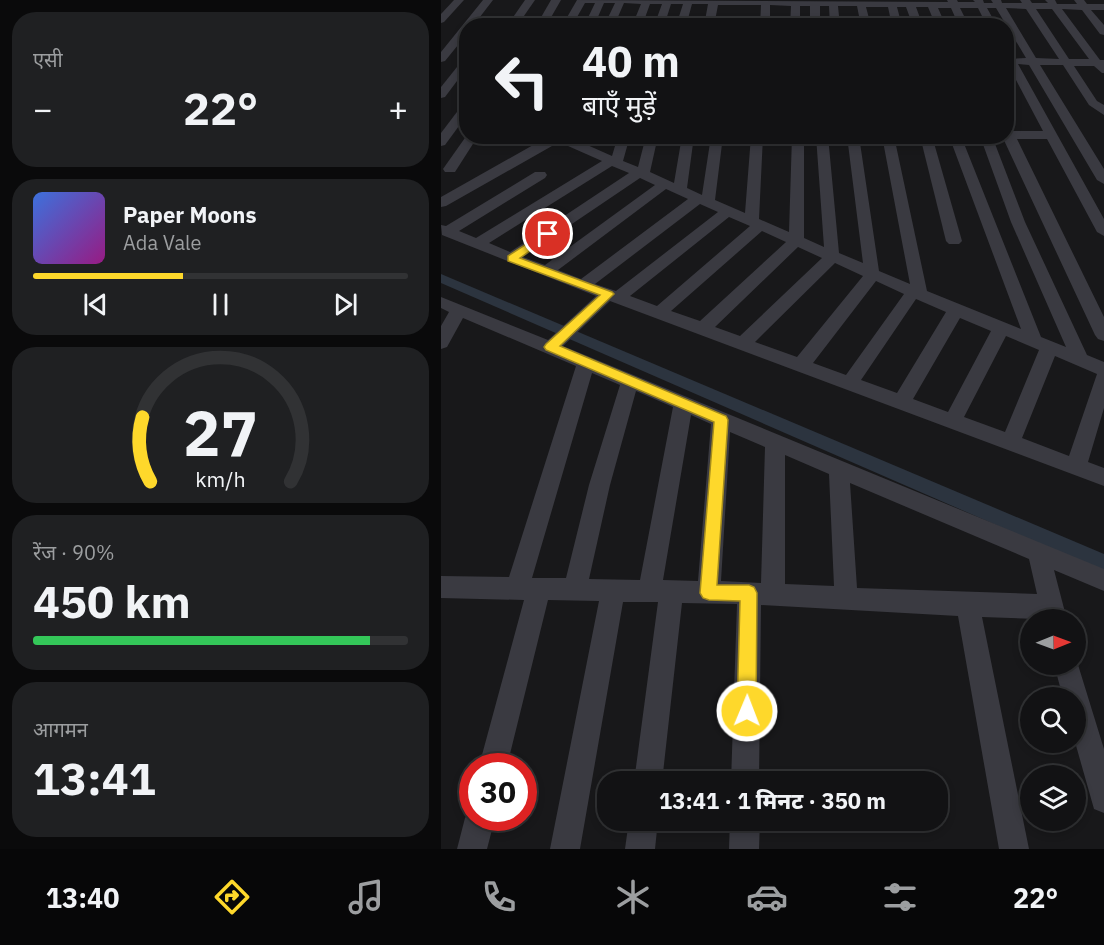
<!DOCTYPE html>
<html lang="hi">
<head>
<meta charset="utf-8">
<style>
  :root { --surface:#121214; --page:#1f2022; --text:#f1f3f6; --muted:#9c9ea0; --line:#313234; --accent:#fed82b }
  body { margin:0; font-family:"IBM Plex Sans","Noto Sans Devanagari",sans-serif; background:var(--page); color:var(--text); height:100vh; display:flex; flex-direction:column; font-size:22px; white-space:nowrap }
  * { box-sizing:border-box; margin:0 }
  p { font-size:20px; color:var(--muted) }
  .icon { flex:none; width:33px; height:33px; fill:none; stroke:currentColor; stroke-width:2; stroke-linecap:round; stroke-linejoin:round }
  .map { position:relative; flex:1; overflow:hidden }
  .drawer { display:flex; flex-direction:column; gap:12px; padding:12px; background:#0a0a0b; width:441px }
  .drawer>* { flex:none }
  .top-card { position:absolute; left:18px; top:18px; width:555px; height:126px; border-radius:24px; box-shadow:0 3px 9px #0003,0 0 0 2px var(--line); background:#121214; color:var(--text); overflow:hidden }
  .needle { width:39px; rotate:89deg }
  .buttons { position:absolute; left:579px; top:609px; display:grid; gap:12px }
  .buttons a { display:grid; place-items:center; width:66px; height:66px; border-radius:50%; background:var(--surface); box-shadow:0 3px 9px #0003,0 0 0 2px var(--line); font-size:30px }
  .speed { position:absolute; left:18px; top:753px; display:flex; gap:12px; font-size:30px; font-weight:700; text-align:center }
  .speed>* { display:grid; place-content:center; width:78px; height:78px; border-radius:50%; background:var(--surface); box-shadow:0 3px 9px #0003,0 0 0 2px var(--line); line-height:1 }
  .speed .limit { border:9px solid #d22; background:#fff; color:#111 }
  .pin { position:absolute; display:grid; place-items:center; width:51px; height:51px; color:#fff; margin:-26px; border:3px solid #fff; border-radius:50%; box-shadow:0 2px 6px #0007 }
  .me { position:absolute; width:66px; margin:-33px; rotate:1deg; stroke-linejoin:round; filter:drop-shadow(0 0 4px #0008) }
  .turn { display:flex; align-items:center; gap:21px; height:126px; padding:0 24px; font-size:27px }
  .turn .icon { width:78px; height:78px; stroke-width:2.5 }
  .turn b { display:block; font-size:42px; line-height:51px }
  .big { font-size:45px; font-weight:800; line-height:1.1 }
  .drawer .widget { flex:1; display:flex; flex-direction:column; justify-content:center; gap:9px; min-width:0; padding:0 21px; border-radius:24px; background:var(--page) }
  .drawer .dial { align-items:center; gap:0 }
  .dial svg { height:156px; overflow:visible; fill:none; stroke:var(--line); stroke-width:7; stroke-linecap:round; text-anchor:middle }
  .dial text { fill:var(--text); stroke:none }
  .song { display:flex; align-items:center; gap:18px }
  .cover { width:72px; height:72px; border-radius:9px; background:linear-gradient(135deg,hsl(220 70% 55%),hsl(310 70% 35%)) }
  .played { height:6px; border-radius:3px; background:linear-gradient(90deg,var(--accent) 40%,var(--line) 40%) }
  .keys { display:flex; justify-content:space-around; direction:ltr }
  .heat { display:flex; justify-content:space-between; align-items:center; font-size:33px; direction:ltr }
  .charge { height:9px; border-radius:4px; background:linear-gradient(90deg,#34c759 90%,var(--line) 0) }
  .trip { position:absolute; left:156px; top:771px; width:351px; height:60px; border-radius:24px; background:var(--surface); box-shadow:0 3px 9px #0003,0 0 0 2px var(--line); font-weight:800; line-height:60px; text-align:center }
  .menu { display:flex; height:96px; justify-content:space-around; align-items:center; background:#070708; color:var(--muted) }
  .menu .icon { width:42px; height:42px }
  .menu .selected { color:var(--accent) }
  .menu b { font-size:27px; color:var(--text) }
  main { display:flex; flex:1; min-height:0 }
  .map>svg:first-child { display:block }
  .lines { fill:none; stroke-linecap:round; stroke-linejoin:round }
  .canal { fill:#2c343f; fill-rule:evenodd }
  .minor { fill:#3a3a41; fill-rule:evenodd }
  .route { fill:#fed82b; stroke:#a58c1c; stroke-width:1.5 }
</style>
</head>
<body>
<main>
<section class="drawer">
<div class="widget"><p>एसी</p>
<div class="heat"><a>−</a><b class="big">22°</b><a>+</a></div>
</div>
<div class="widget">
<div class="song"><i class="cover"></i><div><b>Paper Moons</b><p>Ada Vale</p></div></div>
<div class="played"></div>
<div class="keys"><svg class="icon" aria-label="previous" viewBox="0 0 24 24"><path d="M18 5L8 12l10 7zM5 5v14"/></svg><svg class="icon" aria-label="pause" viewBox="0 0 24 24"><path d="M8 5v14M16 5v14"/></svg><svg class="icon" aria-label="next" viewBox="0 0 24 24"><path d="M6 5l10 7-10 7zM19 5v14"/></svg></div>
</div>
<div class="widget dial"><svg viewBox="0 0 100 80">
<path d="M14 69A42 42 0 1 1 86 69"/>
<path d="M14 69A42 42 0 0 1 10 36" stroke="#fed82b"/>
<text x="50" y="56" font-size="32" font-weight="700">27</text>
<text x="50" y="72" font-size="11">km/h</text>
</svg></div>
<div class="widget"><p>रेंज · 90%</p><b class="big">450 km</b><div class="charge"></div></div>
<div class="widget"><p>आगमन</p><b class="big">13:41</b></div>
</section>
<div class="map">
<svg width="663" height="849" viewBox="0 0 663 849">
  <rect width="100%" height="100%" fill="#18181a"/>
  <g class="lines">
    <path class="canal" d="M0 274 663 554V572L0 283Z"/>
    <g class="minor">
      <path d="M13 0H23L3 22 0 23V14Z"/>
      <path d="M42 0H52L32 26H26V34L4 61 0 62V52Z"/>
      <path d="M84 0H94L76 26H66Z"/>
      <path d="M110 0H120L105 26H95Z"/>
      <path d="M136 0 507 2 506 0H516L517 2H534L532 0H542L543 3H552L550 0H560L561 3H581L579 0H589L591 3H607L604 0H614L616 4H636L633 0H643L646 4H663V10H650L663 25V35L659 34 641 10 621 9 659 60H663V73H661L653 66H633L656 101 663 105V115L648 105 622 65H599L663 169V184L656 180 588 65 577 64 663 219V236L656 232 606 139H576L663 317V341L657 339 654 335 561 136H566V131H602L566 63V59L585 58 555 8H546L556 26H546L537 8H519L528 26H518L510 8H497L505 26H495L487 7H475L482 26H472L465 7H456L461 26H451L447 7H425L430 26H420L416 6H397L399 26H389L388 6H379V26H369V6H359V26H349L350 6 329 5V26H319L320 5H277L273 26H263L267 4H251L245 26H235L242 4H230L223 26H213L221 4H209L201 26H191L200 4 183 3 173 26H163L174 3H163L153 26H143L154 3H144L131 26H121ZM565 8 585 9 618 59 595 58ZM595 9H611L648 59H628Z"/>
      <path d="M20 66 25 69 4 97 0 98V87L16 67Z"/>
      <path d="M26 103V115L4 145 0 146V133L22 104Z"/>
      <path d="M26 135 37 136 14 172H4L2 169Z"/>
      <path d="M108 136H126L171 156 177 136H189L182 161 197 167 205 136H217L209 172 233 183 241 136H253L246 188 261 195 270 136H282L274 200 304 213 310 136H322L318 219 348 232 351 136H363V238L383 247 375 136H387L398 253 422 263 406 136H418L438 271 469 284 441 136H453L486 291 580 329 508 136H520L600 337 625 347 570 222 539 136H551L584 222 646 355 663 362V408L647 462 663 468V486L169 301 122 346 663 569V591L613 570 626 620 541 617 588 849H558L517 616 320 605 318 782H290L296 604 241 603 221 782H193L217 602H182L139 849H109L158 601 107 600 66 766H38L83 600 0 598V576L68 577 135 366 22 318 6 347 0 349V326L8 312 0 308V297L107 340 155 296 1 235 0 225 5 226 94 172H104L106 175 104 178 18 231 35 238 161 161 118 142 5 206 0 207V197ZM171 166 188 173 69 252 48 243ZM199 178 214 185 104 265 82 257ZM225 189 247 199 140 279 117 270ZM259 204 277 212 175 291 154 284ZM288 217 309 226 216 306 189 296ZM321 231 345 242 259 321 230 311ZM357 247 381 258 299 336 274 327ZM394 263 422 276 356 357 314 342ZM435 281 463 294 405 375 372 363ZM475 299 505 312 456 393 420 380ZM519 318 550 331 507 412 472 399ZM565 336 598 350 564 432 523 417ZM614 356 656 374 628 456 581 438ZM151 373 179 385 148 485 125 578H91ZM195 391 232 407 199 580 148 579 169 485ZM250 415 270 424 257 581 222 580ZM289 432 324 447 320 583 280 581ZM344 455 388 474 393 586 344 584ZM409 483 588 559 596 594 416 588Z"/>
      <path d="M479 136H491L521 241 518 244H508L505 241Z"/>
      <path d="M634 655 663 749V813L653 809 634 742V698H622L613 664H634Z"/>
      <path d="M32 807V818H54L46 849H16L24 818Z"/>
      <path d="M188 820H217L214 849H184Z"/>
      <path d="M289 820H319L318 849H288Z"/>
    </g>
  </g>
  <path class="route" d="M107 230 112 234 110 236 79 258 171 292 173 294 119 346 285 416 287 420 276 585H308L313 587 316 593 315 711 312 717 306 720 299 717 296 711 299 601 268 600 262 598 259 593 273 422 105 350 103 347 105 344 159 295 67 261V256Z"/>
</svg>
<div class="buttons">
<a><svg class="needle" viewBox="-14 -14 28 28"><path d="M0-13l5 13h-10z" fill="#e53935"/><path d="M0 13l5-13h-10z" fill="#9c9ea0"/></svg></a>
<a><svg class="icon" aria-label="search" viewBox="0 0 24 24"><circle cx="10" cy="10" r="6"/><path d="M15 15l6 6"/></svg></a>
<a><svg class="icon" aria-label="layers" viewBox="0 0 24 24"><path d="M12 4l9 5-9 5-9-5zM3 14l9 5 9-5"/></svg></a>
</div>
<div class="speed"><div class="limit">30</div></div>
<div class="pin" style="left:107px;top:234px;background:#d93025"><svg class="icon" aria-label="arrive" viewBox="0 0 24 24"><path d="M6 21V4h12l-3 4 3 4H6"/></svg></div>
<svg class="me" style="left:306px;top:711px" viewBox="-20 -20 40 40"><circle r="17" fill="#fed82b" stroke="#fff" stroke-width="3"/><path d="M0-11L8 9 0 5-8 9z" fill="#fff"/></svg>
<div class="trip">13:41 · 1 मिनट · 350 m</div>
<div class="top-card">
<div class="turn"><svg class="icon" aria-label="left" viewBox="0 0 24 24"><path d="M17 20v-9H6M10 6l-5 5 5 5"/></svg><div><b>40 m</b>बाएँ मुड़ें</div></div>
</div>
</div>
</main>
<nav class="menu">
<b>13:40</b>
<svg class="icon selected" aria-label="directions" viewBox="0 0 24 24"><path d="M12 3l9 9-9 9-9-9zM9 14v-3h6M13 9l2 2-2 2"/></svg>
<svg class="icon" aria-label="music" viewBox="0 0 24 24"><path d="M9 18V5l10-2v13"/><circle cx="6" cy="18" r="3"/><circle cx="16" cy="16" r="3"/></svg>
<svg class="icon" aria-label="phone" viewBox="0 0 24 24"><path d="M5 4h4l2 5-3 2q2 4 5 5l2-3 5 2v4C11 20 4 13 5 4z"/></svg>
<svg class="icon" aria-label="climate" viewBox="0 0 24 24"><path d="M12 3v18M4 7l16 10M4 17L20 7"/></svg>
<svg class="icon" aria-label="car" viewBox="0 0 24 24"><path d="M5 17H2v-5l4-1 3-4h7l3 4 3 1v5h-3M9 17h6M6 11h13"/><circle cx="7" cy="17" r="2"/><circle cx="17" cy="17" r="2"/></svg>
<svg class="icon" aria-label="filters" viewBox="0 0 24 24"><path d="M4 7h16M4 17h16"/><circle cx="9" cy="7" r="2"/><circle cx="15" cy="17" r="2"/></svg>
<b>22°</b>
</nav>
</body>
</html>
